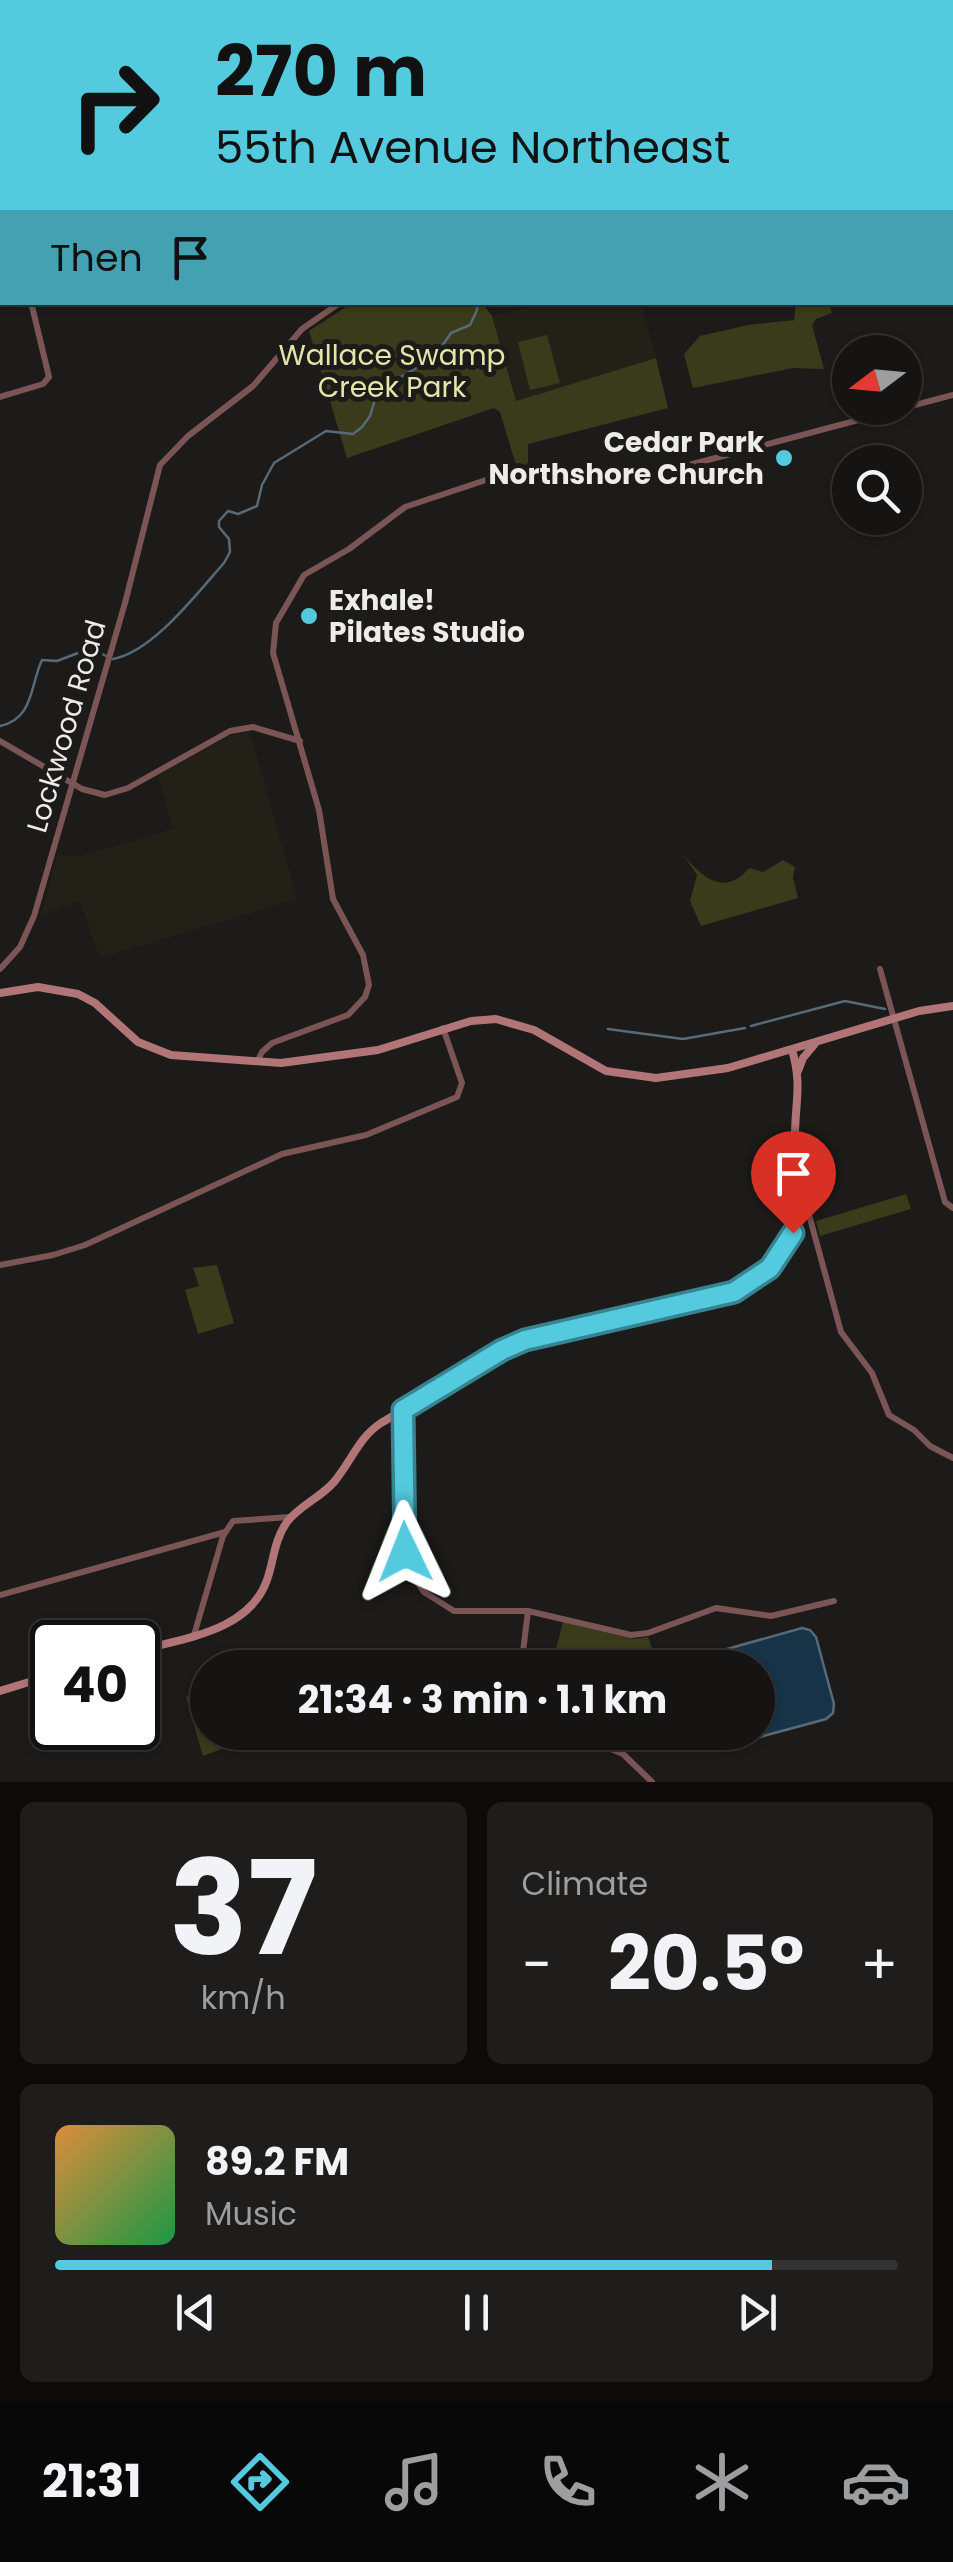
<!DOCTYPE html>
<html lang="en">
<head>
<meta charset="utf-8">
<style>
  :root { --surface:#151413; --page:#1e1d1c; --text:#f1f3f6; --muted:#9d9ea0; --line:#343333; --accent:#54cade }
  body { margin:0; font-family:Poppins,sans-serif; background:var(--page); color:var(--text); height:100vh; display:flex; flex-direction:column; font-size:38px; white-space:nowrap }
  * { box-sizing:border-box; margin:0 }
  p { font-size:32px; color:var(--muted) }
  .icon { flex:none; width:55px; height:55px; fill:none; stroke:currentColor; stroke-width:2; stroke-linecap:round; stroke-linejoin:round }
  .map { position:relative; height:1782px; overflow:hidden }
  .side { display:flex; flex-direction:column; gap:20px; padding:20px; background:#0c0b0a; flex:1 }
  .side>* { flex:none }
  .top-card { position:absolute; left:0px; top:0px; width:955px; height:305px; box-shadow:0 2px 8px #0004,0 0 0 2px var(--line); background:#54cade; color:#111; overflow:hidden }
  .needle { width:65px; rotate:254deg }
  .buttons { position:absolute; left:832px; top:335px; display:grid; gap:20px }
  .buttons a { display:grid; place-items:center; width:90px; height:90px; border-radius:50%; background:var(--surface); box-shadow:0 2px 8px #0004,0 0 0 2px var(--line); font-size:50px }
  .speed { position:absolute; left:30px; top:1620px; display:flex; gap:20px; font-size:50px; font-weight:700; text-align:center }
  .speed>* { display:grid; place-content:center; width:130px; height:130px; border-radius:50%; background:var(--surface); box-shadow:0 2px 8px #0004,0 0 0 2px var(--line); line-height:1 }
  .speed .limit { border:5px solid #111; border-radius:15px; background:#fff; color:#111 }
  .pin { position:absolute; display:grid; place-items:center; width:85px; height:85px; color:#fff; margin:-102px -42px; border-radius:50% 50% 50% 0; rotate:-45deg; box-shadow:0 0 10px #0007 }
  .pin .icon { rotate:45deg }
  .me { position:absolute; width:110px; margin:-55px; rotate:358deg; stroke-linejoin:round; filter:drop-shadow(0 0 8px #0008) }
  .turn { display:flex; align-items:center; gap:35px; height:210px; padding:0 50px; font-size:45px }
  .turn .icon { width:130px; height:130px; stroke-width:2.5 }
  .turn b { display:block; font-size:70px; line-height:85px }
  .then { display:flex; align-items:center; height:95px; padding:0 50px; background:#0003; gap:20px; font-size:38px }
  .big { font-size:75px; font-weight:700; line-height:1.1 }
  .side .tile { flex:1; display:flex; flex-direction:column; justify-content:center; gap:15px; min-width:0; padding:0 35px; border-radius:15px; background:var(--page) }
  .side .dial { align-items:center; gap:0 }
  .dial b { font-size:130px; line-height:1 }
  .song { display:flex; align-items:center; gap:30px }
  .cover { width:120px; height:120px; border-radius:15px; background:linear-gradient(135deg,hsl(30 70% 55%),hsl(140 70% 35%)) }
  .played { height:10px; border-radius:5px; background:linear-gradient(90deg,var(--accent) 85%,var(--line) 85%) }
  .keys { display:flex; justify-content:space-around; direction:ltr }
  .heat { display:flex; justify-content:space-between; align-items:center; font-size:55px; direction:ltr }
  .side .tiles { flex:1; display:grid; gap:20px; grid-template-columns:1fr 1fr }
  .tile:last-child { grid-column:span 2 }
  .trip { position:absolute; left:190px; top:1650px; width:585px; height:100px; border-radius:50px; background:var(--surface); box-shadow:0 2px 8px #0004,0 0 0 2px var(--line); font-weight:700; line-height:100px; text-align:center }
  .tabs { display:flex; height:160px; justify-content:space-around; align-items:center; background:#080808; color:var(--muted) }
  .tabs .icon { width:70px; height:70px }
  .tabs .active { color:var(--accent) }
  .tabs b { font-size:45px; color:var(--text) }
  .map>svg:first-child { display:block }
  .built { fill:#232018 }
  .green { fill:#393b1a }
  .water { fill:#173348; stroke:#576a79; stroke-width:2.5 }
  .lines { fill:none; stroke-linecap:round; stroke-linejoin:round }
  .stream { stroke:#576a79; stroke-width:2.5 }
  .tertiary { stroke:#7b5556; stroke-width:6 }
  .secondary { stroke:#b17577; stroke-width:8 }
  .route-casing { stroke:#378390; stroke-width:25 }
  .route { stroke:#54cade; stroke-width:18 }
  .poi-dot { fill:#54cade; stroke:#1c1b19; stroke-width:4 }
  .labels { text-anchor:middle; stroke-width:10; stroke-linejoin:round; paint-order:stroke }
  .park-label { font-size:28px; fill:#e2e6a7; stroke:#1c1b19 }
  .poi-label { font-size:28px; font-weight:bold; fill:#edecea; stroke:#1c1b19; text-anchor:end }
  .street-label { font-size:28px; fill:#edecea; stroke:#1c1b19 }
</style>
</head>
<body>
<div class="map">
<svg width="953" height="1782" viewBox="0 0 953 1782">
  <rect width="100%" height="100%" fill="#1c1b19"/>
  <g class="built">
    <path d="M546 303H641L656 358 516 401 492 316Z"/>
    <path d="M250 732 297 899 99 958 80 901 41 915 58 854 78 857 173 829 158 775 232 735Z"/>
  </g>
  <g class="green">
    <path d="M352 303H482L492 316 516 401 656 358 668 408 528 444V466L516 465 500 412 494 408 347 458 309 331Z"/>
    <path d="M796 303H829L832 313 816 319 812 325 824 369 793 368 693 388 684 354 700 336 748 325 794 320Z"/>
    <path d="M547 335 560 383 530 390 518 342Z"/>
    <path d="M683 854C702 878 725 897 749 868L763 872 783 860 795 867 793 878 798 898 701 926 690 901 697 875Z"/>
    <path d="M906 1194 911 1209 820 1236 816 1221Z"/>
    <path d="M217 1265 234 1323 198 1334 185 1290 199 1286 193 1268Z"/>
    <path d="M563 1622 634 1639 648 1637 659 1667 551 1668Z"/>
    <path d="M207 1690 208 1732 263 1733 203 1756 186 1697Z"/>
  </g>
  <path class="water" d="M802 1628 810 1630 816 1637 834 1704 833 1713 826 1719 745 1741 737 1739 732 1733 758 1732V1668L713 1667 714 1656 720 1651Z"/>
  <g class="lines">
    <g class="stream">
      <path d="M670 2 674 0"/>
      <path d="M952 50H953"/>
      <path d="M113 659C153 652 198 592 224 563L230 552 229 539 219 527V521L228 511 238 514 257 506 262 485 274 463 326 431 353 434 362 427 370 416 378 390 434 358 451 333 470 325 477 310V302"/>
      <path d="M0 726C34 719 30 685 42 660L57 661 91 648 106 656"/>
      <path d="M751 1026 845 1001 885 1009"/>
      <path d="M608 1029 683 1039 745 1028"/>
    </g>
    <g class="tertiary">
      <path d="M541 2V0"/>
      <path d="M952 152H953"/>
      <path d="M0 184 2 194"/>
      <path d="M0 237 2 236"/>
      <path d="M0 397 43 384 49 377 31 302"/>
      <path d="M0 741 82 789 105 795 128 788 230 731 253 727 300 741"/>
      <path d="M0 969 20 947 34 916 125 603 160 465 188 436 253 386 302 329 341 302"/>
      <path d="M880 969 945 1202 953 1208"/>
      <path d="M257 1062 262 1052 272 1043 348 1015 365 997 369 985 363 955 333 899 319 810 273 653 276 623 304 575 349 549 405 507 504 474 527 469 655 474 953 395"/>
      <path d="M802 1189 841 1332 872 1373 889 1415 914 1430 930 1446 953 1458"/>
      <path d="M0 1265 53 1255 85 1245 282 1154 366 1135 457 1097 462 1083 443 1028"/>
      <path d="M403 1410 404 1545 412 1574 424 1592 454 1611H528L631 1635 648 1633 716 1608 771 1616 834 1601"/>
      <path d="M0 1595 225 1532"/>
      <path d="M194 1635 223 1536 233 1521 290 1517"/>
      <path d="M521 1668 528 1611"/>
      <path d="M569 1732 623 1754 652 1782"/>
    </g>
    <g class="secondary">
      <path d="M0 993 38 987 78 994 95 1003 138 1042 171 1055 281 1063 378 1050 471 1021 496 1019 534 1030 606 1071 656 1078 728 1068 919 1011 953 1006"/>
      <path d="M798 1071 803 1058 814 1045"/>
      <path d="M138 1651C182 1638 249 1632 267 1580 274 1560 274 1540 287 1522 299 1506 320 1498 334 1482 351 1462 359 1437 381 1423L513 1345 719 1297C767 1282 803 1239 801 1188 800 1172 795 1157 795 1142 794 1107 803 1086 792 1050"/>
      <path d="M0 1691 52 1675"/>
    </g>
  </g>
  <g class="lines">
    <defs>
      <path id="route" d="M405 1552 403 1410 502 1350 525 1340 734 1292 770 1268 793 1233"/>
    </defs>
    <use href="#route" class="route-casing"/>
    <use href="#route" class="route"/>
  </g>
  <g class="poi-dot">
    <circle cx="784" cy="458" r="10"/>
    <circle cx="309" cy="616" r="10"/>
  </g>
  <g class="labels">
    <g class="park-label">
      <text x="392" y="365">Wallace Swamp<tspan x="392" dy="32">Creek Park</tspan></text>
    </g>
    <g class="poi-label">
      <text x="764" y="452">Cedar Park<tspan x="764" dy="32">Northshore Church</tspan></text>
      <text x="329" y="610" text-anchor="start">Exhale!<tspan x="329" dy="32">Pilates Studio</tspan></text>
    </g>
    <g class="street-label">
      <text transform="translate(66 726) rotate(-74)" y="10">Lockwood Road</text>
    </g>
  </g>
</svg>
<div class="buttons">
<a><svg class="needle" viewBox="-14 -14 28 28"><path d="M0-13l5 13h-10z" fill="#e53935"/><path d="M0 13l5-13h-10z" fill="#9d9ea0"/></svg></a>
<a><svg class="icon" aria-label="search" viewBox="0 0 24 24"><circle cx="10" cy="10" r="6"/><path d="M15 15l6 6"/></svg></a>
</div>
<div class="speed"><div class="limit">40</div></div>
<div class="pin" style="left:793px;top:1233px;background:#d93025"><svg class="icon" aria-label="arrive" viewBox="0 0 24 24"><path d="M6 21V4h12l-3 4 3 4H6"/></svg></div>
<svg class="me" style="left:405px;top:1552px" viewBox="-20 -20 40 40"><path d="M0-17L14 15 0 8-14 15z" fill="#54cade" stroke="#fff" stroke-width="4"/></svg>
<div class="trip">21:34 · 3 min · 1.1 km</div>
<div class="top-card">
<div class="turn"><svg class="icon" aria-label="right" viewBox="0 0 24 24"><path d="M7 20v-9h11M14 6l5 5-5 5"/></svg><div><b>270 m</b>55th Avenue Northeast</div></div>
<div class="then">Then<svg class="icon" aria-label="arrive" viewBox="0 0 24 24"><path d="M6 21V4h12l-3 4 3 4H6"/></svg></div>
</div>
</div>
<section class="side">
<div class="tiles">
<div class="tile dial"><b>37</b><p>km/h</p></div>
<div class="tile"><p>Climate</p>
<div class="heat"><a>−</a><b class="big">20.5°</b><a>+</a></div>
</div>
<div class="tile">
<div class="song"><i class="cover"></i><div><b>89.2 FM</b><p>Music</p></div></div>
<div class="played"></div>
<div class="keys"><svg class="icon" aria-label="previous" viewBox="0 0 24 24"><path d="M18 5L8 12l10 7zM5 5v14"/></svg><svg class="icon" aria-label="pause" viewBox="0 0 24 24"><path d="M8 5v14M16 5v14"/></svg><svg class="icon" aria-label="next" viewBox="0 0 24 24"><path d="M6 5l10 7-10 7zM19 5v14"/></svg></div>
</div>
</div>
</section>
<nav class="tabs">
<b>21:31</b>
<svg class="icon active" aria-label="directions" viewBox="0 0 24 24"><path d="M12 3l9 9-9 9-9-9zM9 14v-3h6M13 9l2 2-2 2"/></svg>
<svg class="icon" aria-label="music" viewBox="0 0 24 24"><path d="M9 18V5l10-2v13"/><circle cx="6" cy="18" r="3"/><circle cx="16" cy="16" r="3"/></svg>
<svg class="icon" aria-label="phone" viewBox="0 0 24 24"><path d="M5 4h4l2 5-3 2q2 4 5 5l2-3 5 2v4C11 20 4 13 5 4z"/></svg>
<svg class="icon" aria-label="climate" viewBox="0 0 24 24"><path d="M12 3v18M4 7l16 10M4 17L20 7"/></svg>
<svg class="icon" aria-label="car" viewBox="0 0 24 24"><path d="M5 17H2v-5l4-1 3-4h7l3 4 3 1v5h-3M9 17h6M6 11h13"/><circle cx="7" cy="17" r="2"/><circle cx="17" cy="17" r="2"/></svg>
</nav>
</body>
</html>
